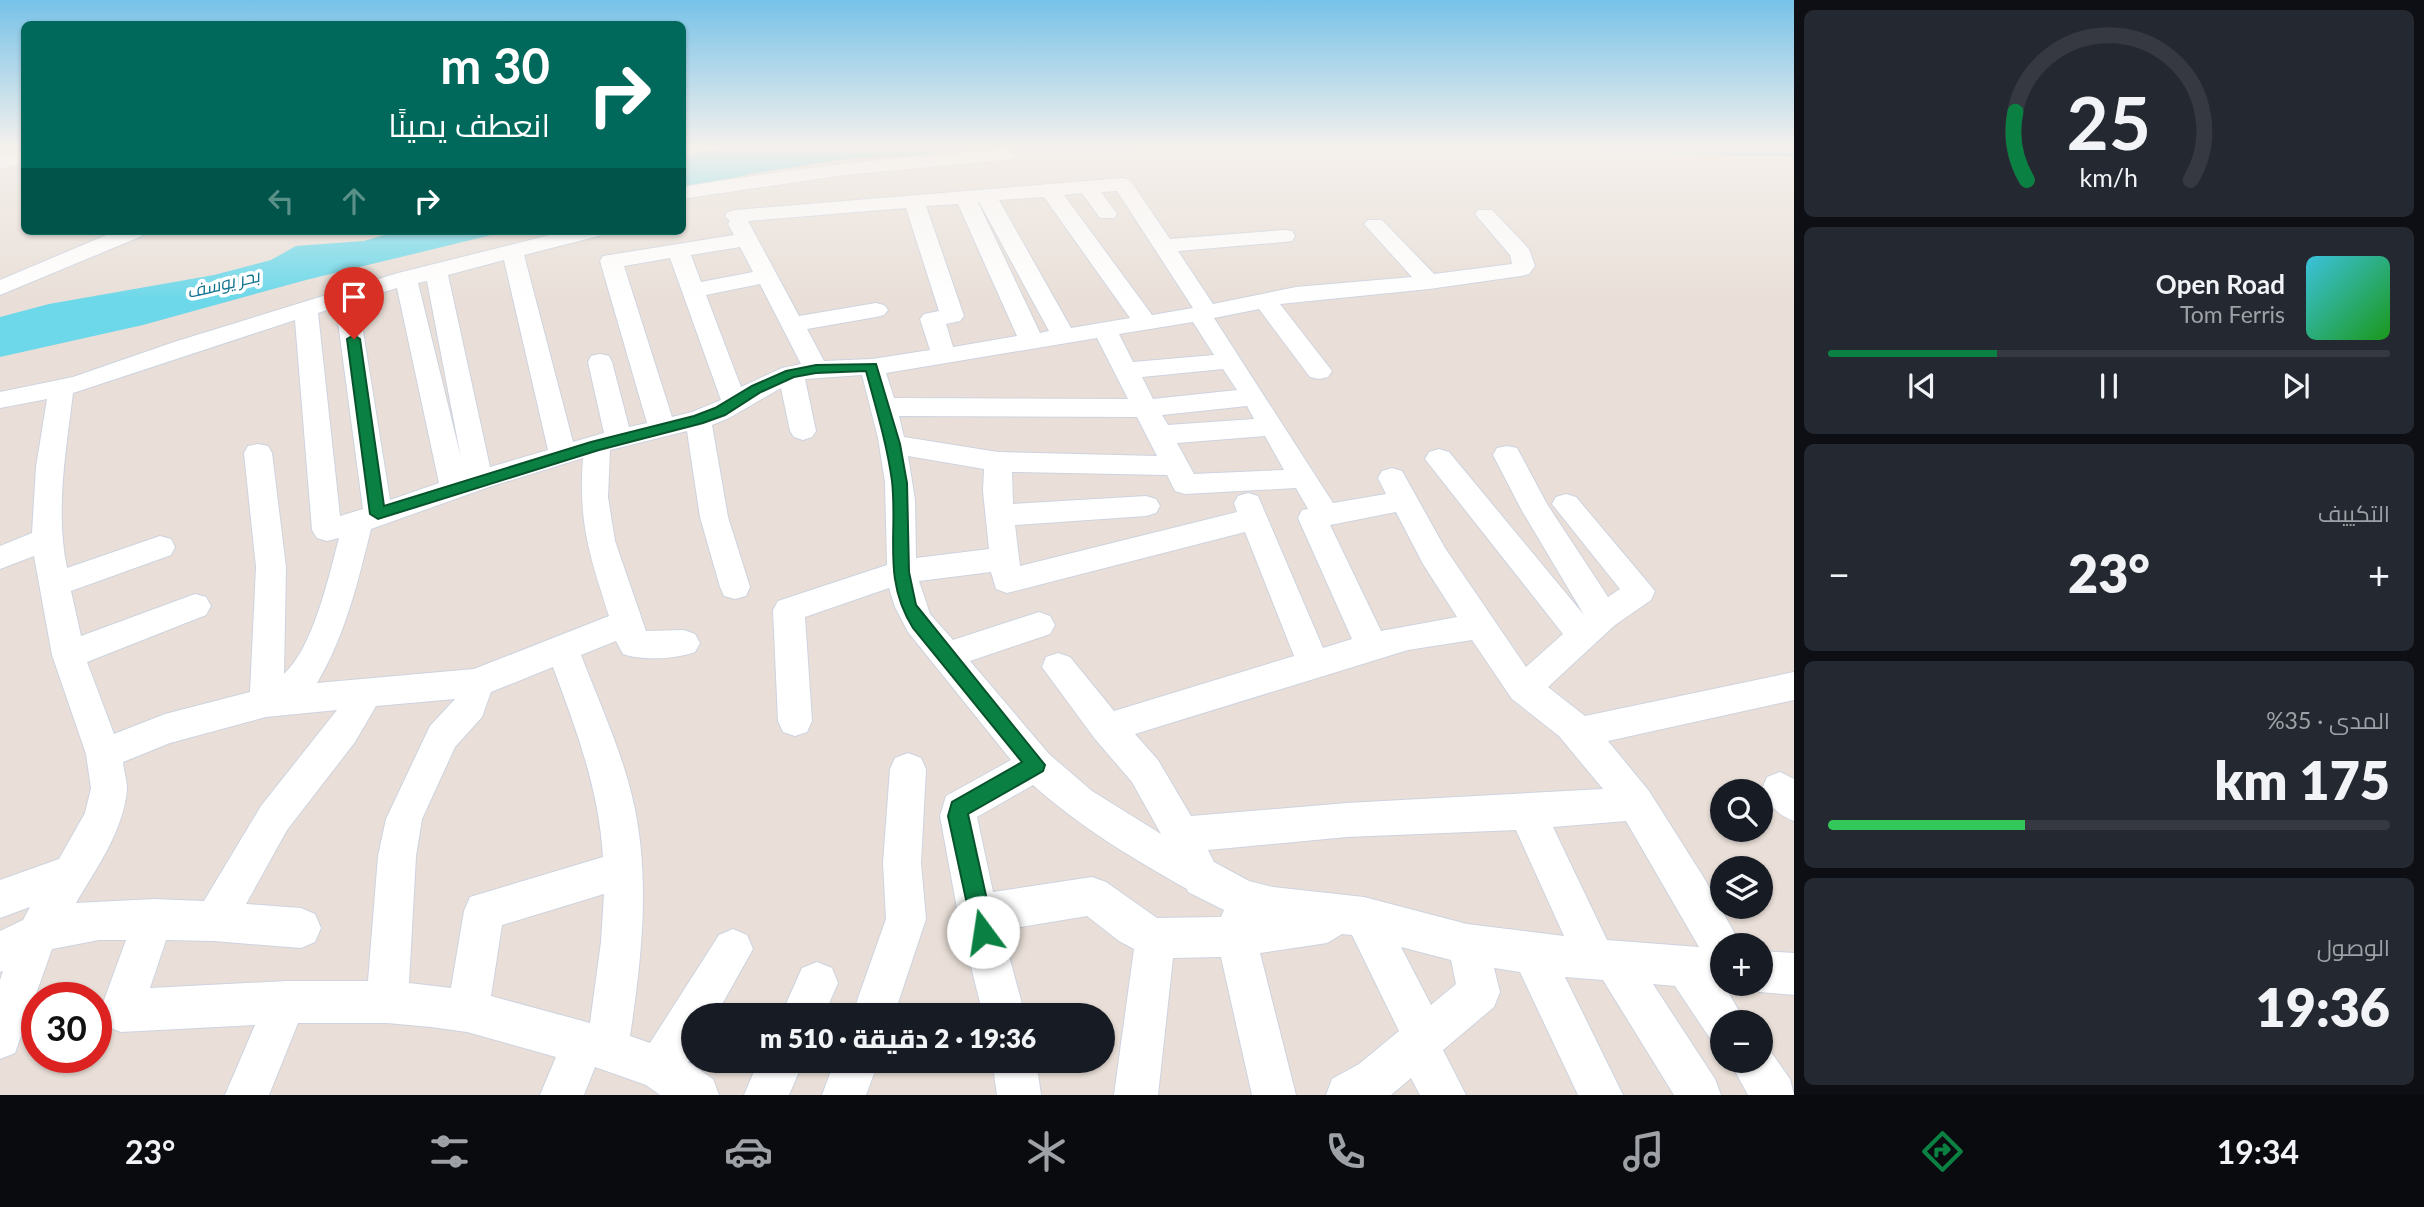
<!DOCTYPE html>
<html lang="ar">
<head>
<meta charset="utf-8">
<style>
  :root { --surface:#171b24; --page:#242831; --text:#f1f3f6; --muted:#9ea1a6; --line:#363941; --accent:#0b8043 }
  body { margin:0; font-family:Lato,Cairo,sans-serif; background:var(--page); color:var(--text); direction:rtl; height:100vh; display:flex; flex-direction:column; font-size:26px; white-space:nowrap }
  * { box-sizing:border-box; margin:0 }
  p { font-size:23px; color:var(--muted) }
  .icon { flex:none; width:38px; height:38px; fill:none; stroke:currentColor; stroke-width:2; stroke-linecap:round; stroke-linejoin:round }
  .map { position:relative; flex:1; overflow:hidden; direction:ltr }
  .panel { display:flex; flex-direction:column; gap:10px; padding:10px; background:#0d0f14; width:630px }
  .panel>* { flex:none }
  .banner { position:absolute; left:21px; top:21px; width:665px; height:214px; border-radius:10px; box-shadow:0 2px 5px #0004; direction:rtl; background:#00695c; color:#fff; overflow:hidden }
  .controls { position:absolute; left:1710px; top:779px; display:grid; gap:14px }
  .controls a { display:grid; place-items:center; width:63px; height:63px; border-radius:50%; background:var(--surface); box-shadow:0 2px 5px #0004; font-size:35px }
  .speed { position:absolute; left:21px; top:982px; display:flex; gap:14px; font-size:35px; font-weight:700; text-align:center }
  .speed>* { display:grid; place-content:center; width:91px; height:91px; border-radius:50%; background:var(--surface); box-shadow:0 2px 5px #0004; line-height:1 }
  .speed .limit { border:10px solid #d22; background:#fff; color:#111 }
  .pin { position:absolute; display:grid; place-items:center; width:60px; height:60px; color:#fff; margin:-72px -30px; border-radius:50% 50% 50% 0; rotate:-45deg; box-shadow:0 0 7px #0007 }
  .pin .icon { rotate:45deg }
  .me { position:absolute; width:77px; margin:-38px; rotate:346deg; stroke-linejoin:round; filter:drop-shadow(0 0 5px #0008) }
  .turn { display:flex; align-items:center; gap:24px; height:147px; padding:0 21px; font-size:32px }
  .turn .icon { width:91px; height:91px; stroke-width:2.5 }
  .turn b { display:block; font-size:49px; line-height:60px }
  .lanes { display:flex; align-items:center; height:66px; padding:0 21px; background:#0003; justify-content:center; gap:35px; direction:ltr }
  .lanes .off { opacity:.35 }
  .big { font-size:52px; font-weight:800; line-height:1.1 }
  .panel .card { flex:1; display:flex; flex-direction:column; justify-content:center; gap:10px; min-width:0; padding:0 24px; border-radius:10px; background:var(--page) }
  .panel .dial { align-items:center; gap:0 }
  .dial svg { height:182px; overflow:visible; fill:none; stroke:var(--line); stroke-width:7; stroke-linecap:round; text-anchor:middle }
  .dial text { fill:var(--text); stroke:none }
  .song { display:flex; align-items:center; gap:21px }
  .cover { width:84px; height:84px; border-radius:10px; background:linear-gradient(135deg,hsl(190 70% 55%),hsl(120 70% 35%)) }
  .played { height:7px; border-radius:4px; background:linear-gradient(90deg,var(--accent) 30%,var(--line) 30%) }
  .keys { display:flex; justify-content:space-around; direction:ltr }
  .heat { display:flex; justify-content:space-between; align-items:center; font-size:38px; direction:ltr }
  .charge { height:10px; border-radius:5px; background:linear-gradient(90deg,#34c759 35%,var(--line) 0) }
  .trip { position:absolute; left:681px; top:1003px; width:434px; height:70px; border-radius:35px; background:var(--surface); box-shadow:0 2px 5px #0004; font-weight:800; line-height:70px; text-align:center; direction:rtl }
  .dock { display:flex; height:112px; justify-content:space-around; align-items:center; background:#090b0e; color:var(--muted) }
  .dock .icon { width:49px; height:49px }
  .dock .active { color:var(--accent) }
  .dock b { font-size:32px; color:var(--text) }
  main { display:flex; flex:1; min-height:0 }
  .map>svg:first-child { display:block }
  .water { fill:#6dd8e9 }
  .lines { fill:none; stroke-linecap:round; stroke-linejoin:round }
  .minor-casing { stroke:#cdd3df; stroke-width:2 }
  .minor { fill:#fff; fill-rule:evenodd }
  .route { fill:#0b8043; stroke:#07532c; stroke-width:2 }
  .labels { text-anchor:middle; stroke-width:7; stroke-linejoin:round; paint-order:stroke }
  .far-water-label { font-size:18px; font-style:italic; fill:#12758f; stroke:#fff }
</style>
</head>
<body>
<main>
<section class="panel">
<div class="card dial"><svg viewBox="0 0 100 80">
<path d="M14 69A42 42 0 1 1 86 69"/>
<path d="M14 69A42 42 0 0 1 9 39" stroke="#0b8043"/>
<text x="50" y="56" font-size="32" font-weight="700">25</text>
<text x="50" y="72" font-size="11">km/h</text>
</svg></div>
<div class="card">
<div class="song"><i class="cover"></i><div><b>Open Road</b><p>Tom Ferris</p></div></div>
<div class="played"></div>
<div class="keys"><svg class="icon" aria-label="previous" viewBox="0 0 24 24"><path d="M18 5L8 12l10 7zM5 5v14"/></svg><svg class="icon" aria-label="pause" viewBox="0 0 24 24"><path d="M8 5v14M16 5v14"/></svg><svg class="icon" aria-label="next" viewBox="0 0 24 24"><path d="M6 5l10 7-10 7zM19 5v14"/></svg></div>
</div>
<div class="card"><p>التكييف</p>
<div class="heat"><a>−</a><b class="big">23°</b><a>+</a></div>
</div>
<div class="card"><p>المدى · 35%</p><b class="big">175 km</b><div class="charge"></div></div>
<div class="card"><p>الوصول</p><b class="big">19:36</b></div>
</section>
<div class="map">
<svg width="1794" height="1095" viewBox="0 0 1794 1095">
  <rect width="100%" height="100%" fill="#e9dfd8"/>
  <g class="water">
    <path d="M726 147H1342L1055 153 1004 150 845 159 750 174 683 190 682 156Z"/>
    <path d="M1461 147H1794V157Z"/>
    <path d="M398 231H508L306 280 143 325 0 357V317L49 304 214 275 271 260 296 246 364 241Z"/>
  </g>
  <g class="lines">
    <defs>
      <g id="minor">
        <path d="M1007 149 1017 155 1014 159 844 175 682 199V187C790 169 898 156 1007 149Z"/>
        <path d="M24 151V163L0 169V157Z"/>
        <path d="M1123 178 1130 180 1170 239 1284 230 1292 231 1295 236 1292 241 1284 242 1178 251 1213 304 1296 287 1412 277 1364 224 1368 220H1382L1434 274 1512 264 1510 255 1475 214 1478 210H1492L1529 249 1535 266 1529 274 1521 276 1429 289 1280 304 1332 371 1328 377 1319 379 1310 377 1259 309 1214 318 1333 503 1386 494 1378 478 1382 471 1392 468 1402 471 1445 548 1526 667 1563 634 1425 459 1429 452 1439 449 1449 452 1584 615 1521 509 1493 455 1497 448 1507 446 1517 448 1547 504 1608 597 1620 589 1552 504 1556 497 1566 494 1576 497 1655 591 1651 600 1615 625 1548 687 1585 716 1794 672V700L1608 741 1649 791 1704 878 1741 945H1722V984H1736L1726 988 1745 1022H1722V1042L1709 1037 1675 986 1653 984 1715 1079 1721 1095H1674L1603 980 1565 977 1623 1095H1578L1520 972 1494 968 1500 992 1494 1007 1443 1050 1466 1095H1420L1411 1078 1391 1095H1326L1332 1079 1359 1064 1399 1031 1352 935 1342 934 1327 943 1260 953 1296 1095H1252L1221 957 1173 958 1158 1095H1114L1134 949 1119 941 1087 916 1002 930 1025 1015H983L958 914 940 816 946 796 1011 760 908 632 895 607 889 588 805 617 812 721 807 732 795 736 783 732 778 721 773 610 778 601 887 565 885 482 878 438 862 375 805 379 816 431 812 437 803 440 794 437 790 431 781 388 729 418 712 425 728 517 750 587 746 596 735 599 724 596 720 587 700 517 687 431 610 450 608 497 615 541 646 631 684 630 695 634 700 643 695 652C675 659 643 661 623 654L616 641 581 655C599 702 620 747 632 796 651 874 642 957 630 1036L650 1043 719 935 733 929 747 935 753 949 716 1015H693V1053L688 1062 713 1079 719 1095H660L646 1085 595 1067 584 1095H540L556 1057 467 1032 431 1027 387 1023H298L269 1095H225L255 1025 121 1032 106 1026 100 1011 126 940H99L52 949 15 1053 0 1059V980L3 971 0 972V931L23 920 30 907 0 918V880L59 859 85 813 91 788 86 754 52 655 34 556 0 569V546L32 533 36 467 47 399 0 408V392L73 377 174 342 398 273 566 231H602L599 236 524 255 573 442 604 433 588 362 591 356 600 354 609 356 612 362 629 427 647 423 600 261 603 256 734 235 728 224 730 221 725 216 728 212 735 210ZM1117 191 1193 308 1152 315 1064 195 1082 193 1100 218H1114L1117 214 1101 192ZM1044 197 1130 318 1071 328 999 200ZM978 202H979L1049 331 1040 333ZM958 204 1017 336 953 347 946 324 960 321 964 316 926 206ZM906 208 939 311 924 314 920 319 930 350 872 359 824 361 807 329 876 317 884 315 888 310 884 305 876 303 799 316 748 221ZM740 247 753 272 701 282 691 255ZM670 258 721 400 692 412 672 417 624 266ZM504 260 548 450 490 467 448 275ZM427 281 461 458 418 283ZM760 284 801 364 782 368 741 387 706 295ZM397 288 439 483 390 500 358 300ZM336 307 363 509 340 516 318 313ZM295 320 312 530 317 538 327 541 339 538C329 576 313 648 284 674L286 567 272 453 268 446 258 444 248 446 244 453 256 567 250 692 165 714 114 734 87 662 206 615 211 606 206 597 195 594 81 636 71 591 171 555 175 547 171 539 160 536 67 568C55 511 66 451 73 393ZM1193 322 1214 355 1133 362 1119 334ZM1097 338 1128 399 894 398 886 373ZM1223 369 1237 390 1153 399 1142 377ZM1247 406 1254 419 1168 425 1162 415ZM899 416 1137 417 1157 456 998 452 904 437ZM1265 436 1284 470 1194 474 1177 443ZM908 456 984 469 983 491 989 549 916 558 915 500ZM583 458C578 523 590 556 609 616L474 669 317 683C345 636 358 582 371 529L489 487ZM1012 472 1167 475 1175 491 1185 494 1296 488 1308 509 1302 510 1298 518 1352 639 1323 648 1258 496 1248 493 1238 496 1234 503 1237 512 1020 566 1015 525 1146 516 1156 513 1160 506 1156 499 1146 496 1013 504ZM1396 512 1423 564 1457 617 1381 631 1330 525ZM1245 532 1294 656 1114 711 1070 657 1058 653 1046 657 1042 667 1095 739 1132 782 1161 834 1092 791 1049 754 970 661 1050 634 1055 625 1050 616 1039 612 953 640 930 614 919 581 991 572 996 589 1007 593ZM1472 640 1512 699 1559 736 1603 789 1347 803 1191 816 1158 760 1135 734 1408 650ZM553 667C576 729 599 789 603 857L470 897 464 911 451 988 409 983 416 856 422 819 455 747 482 717 491 692ZM455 699 430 726 386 819 378 856 368 981H286L150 988 166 940 214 941 301 948 315 942 321 928 315 914 301 908 246 904 287 830 355 742 376 706ZM337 710 261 806 204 901 154 899 76 903C96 869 124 830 127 789 127 781 124 771 123 762L170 743 266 717ZM1033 785C1080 827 1132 858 1187 889L1188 892 1224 910 1221 917 1157 918 1106 882 1092 877 993 892 977 817ZM1626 821 1699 947 1607 940 1553 827ZM1516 830 1564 936 1467 924 1364 897 1273 887 1249 881 1214 862 1208 850 1347 837ZM604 894 601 942 590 1023 491 996 502 925ZM1401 947 1451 960 1456 984 1431 1005Z"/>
        <path d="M116 231H145L142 236 0 295V280Z"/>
        <path d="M908 753 921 758 926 769 921 863 926 919 894 1015H852L886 919 883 863 890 769 895 758Z"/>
        <path d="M1780 772 1794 779V821C1778 815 1769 805 1762 789L1767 777Z"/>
        <path d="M1760 951 1794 953V995L1760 992 1745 986V984H1760Z"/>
        <path d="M817 962 832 968 838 983 824 1015H781L802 968Z"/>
        <path d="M1760 1042 1766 1045 1790 1079 1794 1095H1748L1729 1060H1760Z"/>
        <path d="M759 1060H804L789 1095H744Z"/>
        <path d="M835 1060H879L866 1095H822Z"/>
        <path d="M992 1060H1036L1041 1095H997Z"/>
      </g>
    </defs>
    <use href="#minor" class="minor-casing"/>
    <use href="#minor" class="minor"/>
  </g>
  <linearGradient id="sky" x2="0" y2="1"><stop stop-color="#77c2e8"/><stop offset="0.49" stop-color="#f5f1ed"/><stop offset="1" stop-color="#f5f1ed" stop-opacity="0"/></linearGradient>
  <rect width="1794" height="300" fill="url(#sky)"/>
  <path class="route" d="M354 335 360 339 384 506 591 442 694 416 715 408 752 386 786 371 816 365 876 364 900 444 907 483 909 572 916 605 1045 765 1043 771 968 814 994 932 991 939 983 942 976 939 973 932 948 816 952 802 1022 762 913 628C882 579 898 534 892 481 887 444 876 408 866 371L816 373 794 377 761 392 725 415 703 423 599 450 378 519 370 514 347 339Z"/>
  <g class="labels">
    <g class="far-water-label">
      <text transform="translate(223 284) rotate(-13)" y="6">بحر يوسف</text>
    </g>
  </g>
</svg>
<div class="controls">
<a><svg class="icon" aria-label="search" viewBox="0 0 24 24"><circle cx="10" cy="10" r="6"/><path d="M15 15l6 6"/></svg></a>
<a><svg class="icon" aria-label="layers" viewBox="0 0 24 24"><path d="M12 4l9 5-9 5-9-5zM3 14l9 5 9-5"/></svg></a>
<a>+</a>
<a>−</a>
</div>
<div class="speed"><div class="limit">30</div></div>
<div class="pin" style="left:354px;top:339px;background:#d93025"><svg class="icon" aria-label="arrive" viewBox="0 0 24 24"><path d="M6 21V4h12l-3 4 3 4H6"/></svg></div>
<svg class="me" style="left:983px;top:932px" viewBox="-20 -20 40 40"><circle r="19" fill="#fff"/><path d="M0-13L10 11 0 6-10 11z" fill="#0b8043"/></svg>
<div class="trip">19:36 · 2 دقيقة · 510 m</div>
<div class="banner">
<div class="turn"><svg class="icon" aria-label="right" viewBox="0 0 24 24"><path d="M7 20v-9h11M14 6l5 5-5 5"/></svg><div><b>30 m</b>انعطف يمينًا</div></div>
<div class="lanes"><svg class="icon off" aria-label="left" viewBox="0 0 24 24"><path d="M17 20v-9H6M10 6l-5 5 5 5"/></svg><svg class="icon off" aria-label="ahead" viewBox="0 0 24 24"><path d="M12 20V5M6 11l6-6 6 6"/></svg><svg class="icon" aria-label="right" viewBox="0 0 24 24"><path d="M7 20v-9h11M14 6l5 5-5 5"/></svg></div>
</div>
</div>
</main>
<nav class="dock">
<b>19:34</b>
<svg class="icon active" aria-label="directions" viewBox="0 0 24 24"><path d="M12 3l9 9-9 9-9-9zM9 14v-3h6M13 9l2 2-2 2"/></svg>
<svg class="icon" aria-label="music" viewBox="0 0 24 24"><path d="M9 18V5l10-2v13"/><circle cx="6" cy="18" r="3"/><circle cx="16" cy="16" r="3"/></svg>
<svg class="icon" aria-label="phone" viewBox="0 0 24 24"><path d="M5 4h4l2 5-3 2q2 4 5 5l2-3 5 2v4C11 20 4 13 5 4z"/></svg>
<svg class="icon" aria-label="climate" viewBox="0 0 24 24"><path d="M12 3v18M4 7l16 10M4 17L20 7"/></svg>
<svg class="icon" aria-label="car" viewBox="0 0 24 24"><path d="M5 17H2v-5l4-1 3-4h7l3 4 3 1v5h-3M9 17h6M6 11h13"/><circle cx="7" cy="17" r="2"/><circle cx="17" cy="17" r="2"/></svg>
<svg class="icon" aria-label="filters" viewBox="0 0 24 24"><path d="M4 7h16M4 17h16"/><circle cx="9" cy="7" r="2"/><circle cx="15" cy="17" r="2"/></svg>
<b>23°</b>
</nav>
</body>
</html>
